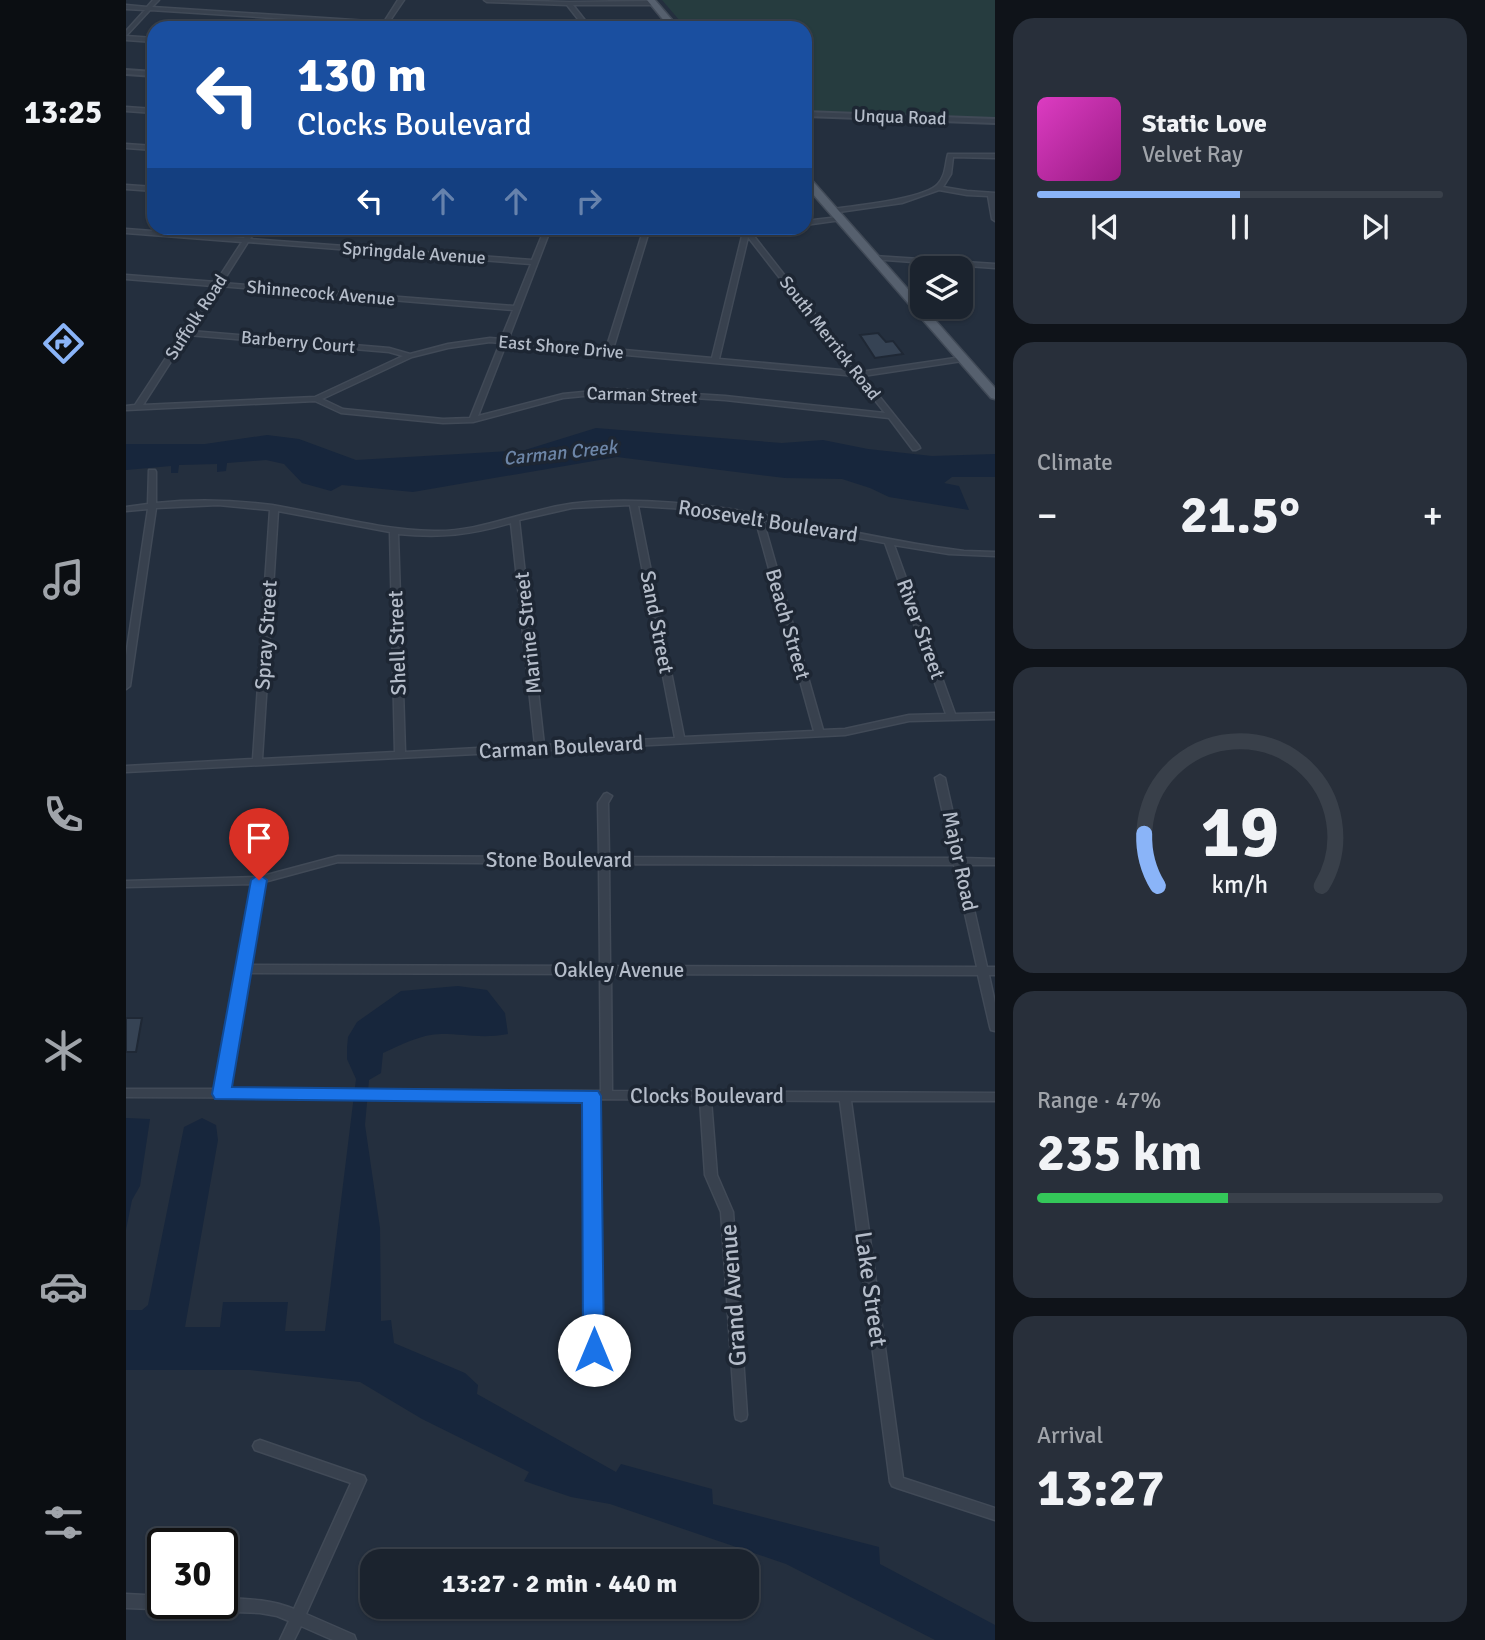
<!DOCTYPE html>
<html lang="en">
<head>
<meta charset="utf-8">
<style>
  :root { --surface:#1b232e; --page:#282f3a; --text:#f1f3f6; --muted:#a0a4aa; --line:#39404a; --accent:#8ab4f8 }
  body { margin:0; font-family:Signika,sans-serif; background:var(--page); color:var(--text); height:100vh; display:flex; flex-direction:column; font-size:26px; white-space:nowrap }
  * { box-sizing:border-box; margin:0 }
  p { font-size:23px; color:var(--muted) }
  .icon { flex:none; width:38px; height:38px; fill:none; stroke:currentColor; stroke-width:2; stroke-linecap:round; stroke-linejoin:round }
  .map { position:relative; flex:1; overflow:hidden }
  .sheet { display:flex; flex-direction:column; gap:18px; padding:18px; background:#0f1319; width:490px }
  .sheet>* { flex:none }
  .hud { position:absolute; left:21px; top:21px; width:665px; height:214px; border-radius:21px; box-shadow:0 2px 5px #0004,0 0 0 2px var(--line); background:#1a4fa0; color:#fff; overflow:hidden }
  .controls { position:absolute; left:784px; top:256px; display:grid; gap:14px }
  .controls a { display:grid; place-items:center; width:63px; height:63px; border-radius:14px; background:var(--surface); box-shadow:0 2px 5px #0004,0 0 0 2px var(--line); font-size:35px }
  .speed { position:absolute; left:21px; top:1528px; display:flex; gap:14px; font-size:35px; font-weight:700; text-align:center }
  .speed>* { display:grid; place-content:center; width:91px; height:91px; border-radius:50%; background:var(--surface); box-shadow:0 2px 5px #0004,0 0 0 2px var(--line); line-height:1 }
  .speed .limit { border:4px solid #111; border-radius:10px; background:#fff; color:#111 }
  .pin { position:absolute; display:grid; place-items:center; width:60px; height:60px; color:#fff; margin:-72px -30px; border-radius:50% 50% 50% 0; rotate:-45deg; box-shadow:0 0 7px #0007 }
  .pin .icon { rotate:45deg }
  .me { position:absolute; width:77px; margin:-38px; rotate:0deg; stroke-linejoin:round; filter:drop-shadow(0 0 5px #0008) }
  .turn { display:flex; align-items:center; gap:24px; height:147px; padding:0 35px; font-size:32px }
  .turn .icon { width:91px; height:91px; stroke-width:2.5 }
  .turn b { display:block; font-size:49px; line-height:60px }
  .lanes { display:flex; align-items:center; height:66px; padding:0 35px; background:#0003; justify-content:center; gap:35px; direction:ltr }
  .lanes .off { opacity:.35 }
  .big { font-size:52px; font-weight:700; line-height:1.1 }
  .sheet .card { flex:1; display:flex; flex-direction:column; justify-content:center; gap:10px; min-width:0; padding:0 24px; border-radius:21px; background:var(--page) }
  .sheet .dial { align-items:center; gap:0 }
  .dial svg { height:182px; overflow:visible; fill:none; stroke:var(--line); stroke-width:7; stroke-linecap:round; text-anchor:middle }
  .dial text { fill:var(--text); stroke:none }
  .song { display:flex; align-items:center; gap:21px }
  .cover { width:84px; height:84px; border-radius:10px; background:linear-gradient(135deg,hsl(310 70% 55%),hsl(310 70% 35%)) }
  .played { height:7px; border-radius:4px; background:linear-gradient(90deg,var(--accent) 50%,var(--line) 50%) }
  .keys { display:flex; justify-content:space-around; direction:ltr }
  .heat { display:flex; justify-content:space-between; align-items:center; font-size:38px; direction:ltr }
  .charge { height:10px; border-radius:5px; background:linear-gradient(90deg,#34c759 47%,var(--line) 0) }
  .trip { position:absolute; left:234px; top:1549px; width:399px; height:70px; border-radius:21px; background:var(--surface); box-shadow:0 2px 5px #0004,0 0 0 2px var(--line); font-weight:700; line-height:70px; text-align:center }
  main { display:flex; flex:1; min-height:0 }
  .menu { display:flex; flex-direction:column; width:126px; justify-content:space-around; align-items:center; background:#0b0e12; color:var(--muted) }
  .menu .icon { width:49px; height:49px }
  .menu .selected { color:var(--accent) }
  .menu b { font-size:32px; color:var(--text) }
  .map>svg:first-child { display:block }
  .green { fill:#263c3f }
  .water { fill:#17263c }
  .building { fill:#364354; stroke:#1f2835; stroke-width:2 }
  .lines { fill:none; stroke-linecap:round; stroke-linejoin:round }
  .minor-casing { stroke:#414a57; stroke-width:3 }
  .tertiary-casing { stroke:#414a57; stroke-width:4 }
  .primary-casing { stroke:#414a57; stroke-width:3 }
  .minor { fill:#38414e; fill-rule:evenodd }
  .tertiary { fill:#38414e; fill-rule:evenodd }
  .primary { fill:#56606e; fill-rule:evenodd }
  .route { fill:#1a73e8; stroke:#114b97; stroke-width:2 }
  .labels { text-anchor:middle; stroke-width:7; stroke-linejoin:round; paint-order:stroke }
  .far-street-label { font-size:18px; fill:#b4bcc9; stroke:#1d2633 }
  .far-water-label { font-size:19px; font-style:italic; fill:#6d86a8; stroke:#1d2633 }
  .street-label { font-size:21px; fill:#b4bcc9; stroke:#1d2633 }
  .near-street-label { font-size:24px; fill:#b4bcc9; stroke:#1d2633 }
</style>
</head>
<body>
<main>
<nav class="menu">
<b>13:25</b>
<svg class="icon selected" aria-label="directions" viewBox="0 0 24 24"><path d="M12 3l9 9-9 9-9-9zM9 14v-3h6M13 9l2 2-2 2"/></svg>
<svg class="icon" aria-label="music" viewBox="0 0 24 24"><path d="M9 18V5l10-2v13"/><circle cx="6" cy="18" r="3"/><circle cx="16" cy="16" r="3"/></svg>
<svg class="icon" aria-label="phone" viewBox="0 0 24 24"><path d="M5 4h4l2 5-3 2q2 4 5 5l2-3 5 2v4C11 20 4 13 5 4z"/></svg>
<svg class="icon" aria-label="climate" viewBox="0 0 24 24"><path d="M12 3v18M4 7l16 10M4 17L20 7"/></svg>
<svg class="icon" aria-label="car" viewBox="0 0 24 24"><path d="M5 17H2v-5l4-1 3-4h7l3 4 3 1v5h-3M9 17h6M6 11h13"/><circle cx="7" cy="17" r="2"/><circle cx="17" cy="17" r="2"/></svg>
<svg class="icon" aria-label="filters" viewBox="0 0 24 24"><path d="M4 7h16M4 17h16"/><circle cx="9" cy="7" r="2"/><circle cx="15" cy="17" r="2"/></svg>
</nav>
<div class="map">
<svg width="869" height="1640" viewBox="0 0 869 1640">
  <rect width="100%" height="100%" fill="#242f3e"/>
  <path class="green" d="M536 0H869V120L679 113V28H560Z"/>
  <g class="water">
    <path d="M470 428 656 443 697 440 742 449 806 456 869 454V477H826L818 483 833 486 843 510 763 497 744 488 716 479 659 478 491 457 287 492 216 485 205 491 176 483 158 464 140 460 101 463 100 471 91 472V464L53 465 52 473H45V466L0 470V444H79L141 435 173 439 230 460 399 450Z"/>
    <path d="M332 986 361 990 379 1013 382 1034C355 1039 341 1034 315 1034 296 1034 274 1045 257 1053L255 1073 243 1080 239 1125 254 1228 255 1321 265 1320 268 1343 339 1373 352 1385 351 1394 490 1472 495 1464 586 1489 587 1504 753 1547 754 1564 869 1625V1640H809L660 1564 484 1504 445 1497 398 1481 403 1472 296 1419 234 1382 124 1370H0V1310H16L22 1305 58 1127 76 1118 90 1125 92 1140 59 1327H94L97 1302H162L159 1331H199L230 1079 221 1059V1048L222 1037 231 1022 275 991Z"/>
    <path d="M0 1118 24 1119 14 1186 6 1200 0 1230Z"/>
  </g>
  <g class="building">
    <path d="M752 333 760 342 767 341 777 354 749 358 734 335Z"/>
    <path d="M0 1018H16L10 1052H0Z"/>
  </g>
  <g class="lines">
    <defs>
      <g id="minor">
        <path d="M27 0H33L26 7 258 22 272 0H278L263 22 333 26 336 28 261 25 258 28 255 26 256 25 24 10 0 36V31L19 10 0 9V5L21 7Z"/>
        <path d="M358 0 443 2 527 1 530 3 527 5H447L465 28H459L441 5 361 2Z"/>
        <path d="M0 36 28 38V42L0 40Z"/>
        <path d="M0 107 28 109V113L0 111Z"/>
        <path d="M0 144 28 146V150L0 148Z"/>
        <path d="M822 154H869V158L827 157 825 174 817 187 841 191 869 193V221L866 219 862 196 841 195 813 190 776 203 706 213 703 211 706 209C728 206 799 199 812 184 820 175 819 165 822 154Z"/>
        <path d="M0 185 28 187V191L0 189Z"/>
        <path d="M713 217 715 218V220L679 225V221Z"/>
        <path d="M125 228H131L124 239 406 260 419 228H425L382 340 480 349 518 228H524L487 349 586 358 617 232 600 233 552 230 549 228 600 229 649 228 646 230 624 231 734 372 836 357 840 359 836 361 737 376 793 446 794 448 790 450H787L763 418 599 400 488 393 437 398 347 422 317 423 215 413 189 401 0 410V406L9 405 87 286 0 279V275L90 282 116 242 0 233V229L118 238ZM622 237 726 371 593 359ZM122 242 405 264 388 306 96 283ZM93 286 387 310 375 339 364 338 322 344 284 354 263 348 65 331ZM62 335 263 352 277 356 189 397 17 405ZM364 342 374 343 344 418 317 419 217 409 196 399 286 357 322 348ZM380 344 730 376 759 413 599 396 488 389 437 394 352 416Z"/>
        <path d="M748 256 869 264V268L746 259V257Z"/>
        <path d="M23 470H29L30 472V503C69 499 108 500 146 505 200 514 253 530 308 531 344 532 377 519 411 511 435 504 460 501 484 501 595 498 701 530 809 547L838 551 869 552V556L823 554 768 545 829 714 869 713V719L783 721 719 735 0 772V766L127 759 144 510 92 505 30 508 4 686 0 689V656L22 509 0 511V507L22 504ZM504 505 549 738 418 745 393 520 446 508ZM512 506 576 510 629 518 688 731 558 737ZM152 511 264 532 269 752 136 759ZM637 520 759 543 820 714 783 715 719 729 697 730ZM385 523 409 745 279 752 272 534C315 538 344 535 385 523Z"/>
        <path d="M814 775 819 778 837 858 869 859V865H838L861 967H869V975H863L869 1003V1031L865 1030 864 1027 852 975 485 974 486 1091 869 1093V1101H725L777 1478 869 1508V1520L771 1488 766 1486 764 1482 714 1101 585 1100 591 1175 607 1212 621 1415 620 1419 615 1421 610 1419 609 1415 595 1212 579 1175 574 1100 472 1099 474 1351 472 1355 468 1356 464 1355 462 1351 460 1099 0 1097V1089H90L127 884 0 887V881L133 877 212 856 473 857 472 803 478 794 481 793 486 796 482 803 483 857 827 858 809 778ZM212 862 473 864 474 966 123 965 138 882ZM483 864 828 865 851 967 484 966ZM122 973 474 974 475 1091 101 1089Z"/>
        <path d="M134 1440 238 1476 240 1480 180 1614 228 1635 230 1640H207L175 1626 168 1640H154L163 1621 151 1616 134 1613 0 1608V1594L37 1596V1603H96V1598C121 1599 144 1599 168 1609L225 1483 129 1450 127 1446 129 1442Z"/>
      </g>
      <g id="tertiary">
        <path d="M0 70 28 72V76L0 74Z"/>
        <path d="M679 112 869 119V123L679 116Z"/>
      </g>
      <g id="primary">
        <path d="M521 0H529L553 28H544Z"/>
        <path d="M679 176 683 177 869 388V399L865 398 679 185Z"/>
      </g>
    </defs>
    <use href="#minor" class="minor-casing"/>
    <use href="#tertiary" class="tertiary-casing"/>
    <use href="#primary" class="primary-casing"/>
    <use href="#minor" class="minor"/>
    <use href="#tertiary" class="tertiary"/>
    <use href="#primary" class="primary"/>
  </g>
  <path class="route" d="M133 874 141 880 106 1087 472 1091 475 1096 478 1350 475 1357 468 1360 460 1357 457 1350 456 1103 89 1099 86 1094 125 880Z"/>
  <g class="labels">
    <g class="far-street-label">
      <text transform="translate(774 117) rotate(2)" y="6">Unqua Road</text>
      <text transform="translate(288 253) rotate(4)" y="6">Springdale Avenue</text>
      <text transform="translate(195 293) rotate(5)" y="6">Shinnecock Avenue</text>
      <text transform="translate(70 317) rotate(-57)" y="6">Suffolk Road</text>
      <text transform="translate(704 338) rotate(52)" y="6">South Merrick Road</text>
      <text transform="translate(172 342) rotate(5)" y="6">Barberry Court</text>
      <text transform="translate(435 347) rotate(5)" y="6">East Shore Drive</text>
      <text transform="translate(516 395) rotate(2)" y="6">Carman Street</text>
    </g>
    <g class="far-water-label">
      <text transform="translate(434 452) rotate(-6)" y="7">Carman Creek</text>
    </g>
    <g class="street-label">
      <text transform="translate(642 521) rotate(9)" y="7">Roosevelt Boulevard</text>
      <text transform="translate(531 622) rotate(79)" y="7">Sand Street</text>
      <text transform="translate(662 624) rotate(74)" y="7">Beach Street</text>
      <text transform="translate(795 629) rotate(70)" y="7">River Street</text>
      <text transform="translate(402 633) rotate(-96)" y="7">Marine Street</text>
      <text transform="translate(140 635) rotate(-86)" y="7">Spray Street</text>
      <text transform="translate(271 643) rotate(-92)" y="7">Shell Street</text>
      <text transform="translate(435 747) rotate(-3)" y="7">Carman Boulevard</text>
      <text x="433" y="867">Stone Boulevard</text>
      <text transform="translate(834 861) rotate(78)" y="7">Major Road</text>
      <text x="493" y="977">Oakley Avenue</text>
      <text x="581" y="1103">Clocks Boulevard</text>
    </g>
    <g class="near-street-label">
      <text transform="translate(745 1289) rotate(82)" y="8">Lake Street</text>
      <text transform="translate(607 1295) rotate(-94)" y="8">Grand Avenue</text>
    </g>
  </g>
</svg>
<div class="controls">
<a><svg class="icon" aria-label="layers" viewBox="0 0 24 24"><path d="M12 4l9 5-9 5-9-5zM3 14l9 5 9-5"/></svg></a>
</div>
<div class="speed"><div class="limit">30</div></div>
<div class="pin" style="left:133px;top:880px;background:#d93025"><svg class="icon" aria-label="arrive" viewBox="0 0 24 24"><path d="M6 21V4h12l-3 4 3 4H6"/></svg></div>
<svg class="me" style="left:468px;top:1350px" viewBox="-20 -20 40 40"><circle r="19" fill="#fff"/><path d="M0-13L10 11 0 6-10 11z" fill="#1a73e8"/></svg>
<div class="trip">13:27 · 2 min · 440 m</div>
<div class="hud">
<div class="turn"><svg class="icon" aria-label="left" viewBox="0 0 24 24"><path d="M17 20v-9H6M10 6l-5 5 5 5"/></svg><div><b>130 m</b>Clocks Boulevard</div></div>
<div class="lanes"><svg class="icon" aria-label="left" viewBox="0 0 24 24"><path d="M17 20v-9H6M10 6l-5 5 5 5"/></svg><svg class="icon off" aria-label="ahead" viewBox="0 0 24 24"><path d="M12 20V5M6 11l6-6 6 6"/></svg><svg class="icon off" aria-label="ahead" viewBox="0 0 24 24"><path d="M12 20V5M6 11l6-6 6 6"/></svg><svg class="icon off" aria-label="right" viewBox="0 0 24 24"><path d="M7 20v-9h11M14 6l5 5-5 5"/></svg></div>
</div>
</div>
<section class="sheet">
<div class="card">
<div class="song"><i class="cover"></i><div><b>Static Love</b><p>Velvet Ray</p></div></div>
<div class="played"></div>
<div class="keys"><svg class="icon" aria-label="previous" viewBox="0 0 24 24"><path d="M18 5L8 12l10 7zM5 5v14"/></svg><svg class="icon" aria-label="pause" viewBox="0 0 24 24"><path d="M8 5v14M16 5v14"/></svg><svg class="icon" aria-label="next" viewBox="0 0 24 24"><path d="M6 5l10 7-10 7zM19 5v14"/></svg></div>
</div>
<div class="card"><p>Climate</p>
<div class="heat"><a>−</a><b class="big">21.5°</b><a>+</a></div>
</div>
<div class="card dial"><svg viewBox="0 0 100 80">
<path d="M14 69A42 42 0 1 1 86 69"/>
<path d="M14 69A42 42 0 0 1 8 46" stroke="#8ab4f8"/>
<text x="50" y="56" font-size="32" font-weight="700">19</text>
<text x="50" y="72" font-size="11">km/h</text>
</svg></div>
<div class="card"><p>Range · 47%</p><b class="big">235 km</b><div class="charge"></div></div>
<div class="card"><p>Arrival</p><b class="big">13:27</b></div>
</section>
</main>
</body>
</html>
